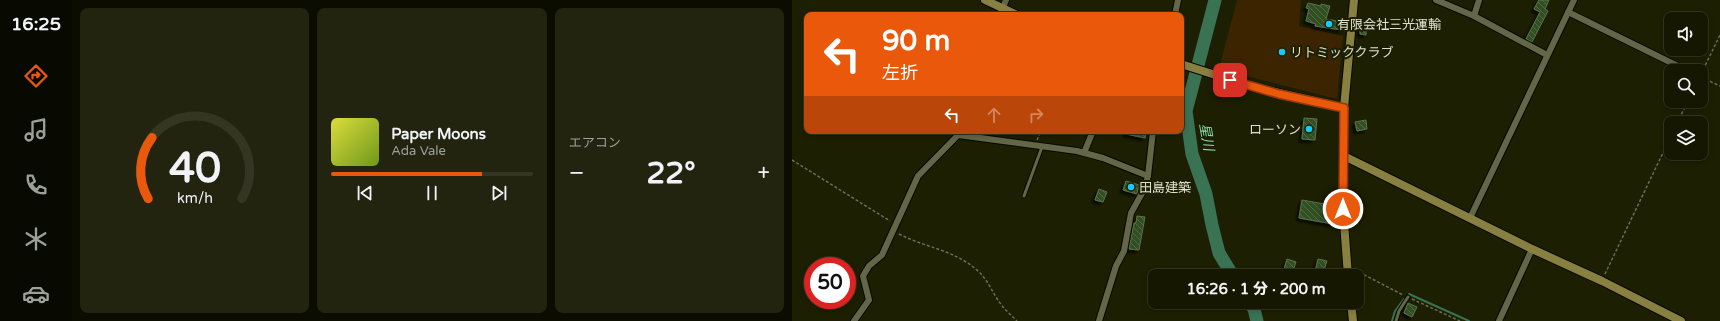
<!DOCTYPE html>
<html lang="ja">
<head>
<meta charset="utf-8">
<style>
  :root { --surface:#151701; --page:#222410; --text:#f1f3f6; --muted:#9d9f99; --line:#343623; --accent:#ea580c }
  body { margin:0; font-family:"Varela Round","Noto Sans JP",sans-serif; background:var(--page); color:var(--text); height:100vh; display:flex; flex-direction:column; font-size:15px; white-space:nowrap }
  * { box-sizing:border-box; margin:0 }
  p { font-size:13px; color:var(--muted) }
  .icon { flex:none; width:22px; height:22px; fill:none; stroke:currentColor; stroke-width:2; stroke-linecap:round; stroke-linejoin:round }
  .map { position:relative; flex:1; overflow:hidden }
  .sheet { display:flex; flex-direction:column; gap:8px; padding:8px; background:#0c0d01; width:720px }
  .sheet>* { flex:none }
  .banner { position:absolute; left:12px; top:12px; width:380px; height:122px; border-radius:8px; box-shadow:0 2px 6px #0003,0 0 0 1px var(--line); background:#ea580c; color:#fff; overflow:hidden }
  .buttons { position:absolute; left:872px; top:12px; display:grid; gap:8px }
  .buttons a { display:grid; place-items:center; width:44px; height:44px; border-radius:8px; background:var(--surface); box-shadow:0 2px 6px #0003,0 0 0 1px var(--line); font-size:20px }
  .speed { position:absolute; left:12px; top:257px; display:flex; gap:8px; font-size:20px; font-weight:700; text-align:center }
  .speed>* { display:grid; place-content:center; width:52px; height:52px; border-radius:50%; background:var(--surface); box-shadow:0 2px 6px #0003,0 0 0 1px var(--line); line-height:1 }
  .speed .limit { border:6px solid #d22; background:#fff; color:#111 }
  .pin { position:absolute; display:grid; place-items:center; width:34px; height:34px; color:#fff; margin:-17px; border-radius:8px; box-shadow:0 2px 6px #0006 }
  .me { position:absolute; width:44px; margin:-22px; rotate:0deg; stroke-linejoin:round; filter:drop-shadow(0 0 3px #0008) }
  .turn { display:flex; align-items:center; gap:14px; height:84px; padding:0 12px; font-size:18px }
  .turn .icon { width:52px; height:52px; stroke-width:2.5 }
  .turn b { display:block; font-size:28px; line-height:34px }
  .lanes { display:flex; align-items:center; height:38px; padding:0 12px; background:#0003; justify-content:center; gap:20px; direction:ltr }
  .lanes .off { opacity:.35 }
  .big { font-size:30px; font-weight:800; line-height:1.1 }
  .sheet .tile { flex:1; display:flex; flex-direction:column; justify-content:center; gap:6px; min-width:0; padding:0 14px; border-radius:8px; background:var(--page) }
  .sheet .dial { align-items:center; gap:0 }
  .dial svg { height:104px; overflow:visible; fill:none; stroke:var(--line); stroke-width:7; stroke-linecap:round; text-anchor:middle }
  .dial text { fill:var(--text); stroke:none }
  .song { display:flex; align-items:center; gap:12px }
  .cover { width:48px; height:48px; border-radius:6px; background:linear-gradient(135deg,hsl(60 70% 55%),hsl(80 70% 35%)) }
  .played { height:4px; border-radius:2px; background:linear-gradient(90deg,var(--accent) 75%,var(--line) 75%) }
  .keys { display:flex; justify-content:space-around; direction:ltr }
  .heat { display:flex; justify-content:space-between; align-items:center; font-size:22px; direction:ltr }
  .sheet .tiles { flex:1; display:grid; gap:8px; grid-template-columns:repeat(3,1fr) }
  .trip { position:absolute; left:356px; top:269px; width:216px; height:40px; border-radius:8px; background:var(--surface); box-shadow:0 2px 6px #0003,0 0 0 1px var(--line); font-weight:800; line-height:40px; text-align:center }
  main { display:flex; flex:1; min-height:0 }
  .menu { display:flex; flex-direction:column; width:72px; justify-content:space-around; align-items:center; background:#080900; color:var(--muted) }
  .menu .icon { width:28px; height:28px }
  .menu .selected { color:var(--accent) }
  .menu b { font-size:18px; color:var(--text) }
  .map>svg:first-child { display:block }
  .park { fill:#3d2401 }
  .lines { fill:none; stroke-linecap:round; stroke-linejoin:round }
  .stream { stroke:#3a7254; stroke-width:2 }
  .river { stroke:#3a7254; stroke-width:13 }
  .building { fill:url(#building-back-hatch); stroke:#5c7054; filter:url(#shadow) }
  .lane-casing { stroke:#070800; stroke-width:5 }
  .street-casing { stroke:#070800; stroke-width:8 }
  .secondary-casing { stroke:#070800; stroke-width:10 }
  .path { stroke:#6b6e55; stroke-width:1.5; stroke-dasharray:3 2; stroke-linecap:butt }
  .lane { stroke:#636747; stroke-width:3 }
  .street { stroke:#636747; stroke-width:6 }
  .secondary { stroke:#888040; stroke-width:8 }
  .route-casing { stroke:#983908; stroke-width:10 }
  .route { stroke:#ea580c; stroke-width:7 }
  .poi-dot { fill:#15cafb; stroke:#1c1f01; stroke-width:1.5 }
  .labels { text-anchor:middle; stroke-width:4; stroke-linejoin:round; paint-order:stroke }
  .poi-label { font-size:13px; fill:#dde0ce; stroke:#1c1f01; text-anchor:start }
  .water-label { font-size:14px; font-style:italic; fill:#85daaa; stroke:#1c1f01 }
</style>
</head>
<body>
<main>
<nav class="menu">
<b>16:25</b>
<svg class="icon selected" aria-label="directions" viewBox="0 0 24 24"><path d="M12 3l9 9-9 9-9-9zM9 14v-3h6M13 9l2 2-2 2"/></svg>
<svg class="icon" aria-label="music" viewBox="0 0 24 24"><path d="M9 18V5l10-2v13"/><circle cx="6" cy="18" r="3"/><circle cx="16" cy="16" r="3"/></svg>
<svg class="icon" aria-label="phone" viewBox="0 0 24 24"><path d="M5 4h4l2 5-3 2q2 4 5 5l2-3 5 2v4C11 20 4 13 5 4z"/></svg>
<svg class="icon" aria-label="climate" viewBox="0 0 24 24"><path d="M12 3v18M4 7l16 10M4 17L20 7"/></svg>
<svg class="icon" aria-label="car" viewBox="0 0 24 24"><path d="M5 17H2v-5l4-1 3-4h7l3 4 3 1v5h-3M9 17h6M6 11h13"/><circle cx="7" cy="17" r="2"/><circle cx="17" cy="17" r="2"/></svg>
</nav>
<section class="sheet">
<div class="tiles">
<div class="tile dial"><svg viewBox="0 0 100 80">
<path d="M14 69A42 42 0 1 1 86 69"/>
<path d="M14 69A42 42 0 0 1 17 22" stroke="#ea580c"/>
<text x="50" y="56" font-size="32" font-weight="700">40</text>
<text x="50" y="72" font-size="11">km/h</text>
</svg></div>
<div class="tile">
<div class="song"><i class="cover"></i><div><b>Paper Moons</b><p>Ada Vale</p></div></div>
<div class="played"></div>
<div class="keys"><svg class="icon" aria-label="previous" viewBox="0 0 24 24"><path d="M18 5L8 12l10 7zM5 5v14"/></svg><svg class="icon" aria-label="pause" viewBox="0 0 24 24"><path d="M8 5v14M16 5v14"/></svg><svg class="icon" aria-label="next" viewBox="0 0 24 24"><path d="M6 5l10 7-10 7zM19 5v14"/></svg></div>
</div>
<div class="tile"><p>エアコン</p>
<div class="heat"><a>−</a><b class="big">22°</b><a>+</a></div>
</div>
</div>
</section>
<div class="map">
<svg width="928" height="321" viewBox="0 0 928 321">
  <defs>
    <pattern id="building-back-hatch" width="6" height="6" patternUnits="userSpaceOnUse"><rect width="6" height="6" fill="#325024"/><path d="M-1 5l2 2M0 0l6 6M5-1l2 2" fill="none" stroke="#4f6943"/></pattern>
    <filter id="shadow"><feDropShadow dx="-3" dy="3" stdDeviation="1" flood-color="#0009"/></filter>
  </defs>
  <rect width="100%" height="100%" fill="#1c1f01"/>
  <path class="park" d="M445 0H509L507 26 551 36 545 99 427 69Z"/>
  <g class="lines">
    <g class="stream">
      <path d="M617 294 677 321"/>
      <path d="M600 321 603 311 612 299"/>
    </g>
    <g class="river">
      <path d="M423 0 394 111 400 154 414 194 420 225 427 253 441 276"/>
      <path d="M457 302 462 309 465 321"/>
    </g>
  </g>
  <g class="building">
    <path d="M747 0H757L753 9 756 11 740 42 734 39 748 12 742 9Z"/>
    <path d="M516 3 529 6V4L538 6 534 19 551 22 550 30 523 26 524 24 514 21 517 9 514 8Z"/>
    <path d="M569 21H575L574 35 568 34Z"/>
    <path d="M512 118 525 119 523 140 510 139Z"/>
    <path d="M574 120 575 129 565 131 563 122Z"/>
    <path d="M334 131H354L353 138 334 134Z"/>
    <path d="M334 181 347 185 345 194 331 190Z"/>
    <path d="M307 189 315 192 311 202 303 200Z"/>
    <path d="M510 200 544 206 541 224 507 218Z"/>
    <path d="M345 216 353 217 347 250 337 249 342 223H344Z"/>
    <path d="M495 259 504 262 499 276H490Z"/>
    <path d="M526 259 535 261 530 276H522Z"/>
    <path d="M616 303 625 307 620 317 612 313Z"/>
  </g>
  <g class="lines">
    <defs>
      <g id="lane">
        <path d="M232 196 250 147"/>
        <path d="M604 321 607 311 616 297"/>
      </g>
      <g id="street">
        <path d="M644 0 682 16 755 55"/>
        <path d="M776 12 896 71"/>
        <path d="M208 15 214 0"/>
        <path d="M383 15 386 0"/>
        <path d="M682 16 687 0"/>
        <path d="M166 135 285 151 311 158 356 176"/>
        <path d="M292 153 301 131"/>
        <path d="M678 218 782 0"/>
        <path d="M62 321 77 300 71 276 77 266 90 255 126 176 166 135 167 131"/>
        <path d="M307 321 324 266 332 251 339 213 353 188 356 176 361 131"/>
        <path d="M707 321 740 249"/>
      </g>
      <g id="secondary">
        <path d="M193 0 225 15"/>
        <path d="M389 64 461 87 552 108"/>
        <path d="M552 156 740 249 810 281 889 321"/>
        <path d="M556 276 551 209 552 108 562 0"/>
        <path d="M559 302 561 321"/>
      </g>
    </defs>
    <use href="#lane" class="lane-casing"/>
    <use href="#street" class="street-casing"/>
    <use href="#secondary" class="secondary-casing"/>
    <g class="path">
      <path d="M909 74 928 35"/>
      <path d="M909 77 928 86"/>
      <path d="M885 123 896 101"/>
      <path d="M245 140 249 131"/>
      <path d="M0 160 98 221"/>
      <path d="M107 234C134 248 164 250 187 272 196 280 201 294 208 303 213 310 219 315 225 321"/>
      <path d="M563 270 611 295"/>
      <path d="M813 274 879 136"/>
      <path d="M620 299 668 321"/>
    </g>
    <use href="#lane" class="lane"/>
    <use href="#street" class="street"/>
    <use href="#secondary" class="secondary"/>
  </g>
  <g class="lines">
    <defs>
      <path id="route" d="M438 80 487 94 552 108 551 209"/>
    </defs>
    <use href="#route" class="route-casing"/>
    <use href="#route" class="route"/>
  </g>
  <g class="poi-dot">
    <circle cx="537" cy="24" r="4"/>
    <circle cx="490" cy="52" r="4"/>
    <circle cx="517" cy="129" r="4"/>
    <circle cx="339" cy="187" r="4"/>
  </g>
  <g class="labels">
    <g class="poi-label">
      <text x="545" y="29">有限会社三光運輸</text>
      <text x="498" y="57">リトミッククラブ</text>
      <text x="509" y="134" text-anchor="end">ローソン</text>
      <text x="347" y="192">田島建築</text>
    </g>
    <g class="water-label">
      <text transform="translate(415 137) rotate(80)" y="5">星川</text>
    </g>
  </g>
</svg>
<div class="buttons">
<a><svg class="icon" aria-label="sound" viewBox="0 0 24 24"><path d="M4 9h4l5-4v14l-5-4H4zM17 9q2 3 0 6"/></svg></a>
<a><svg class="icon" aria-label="search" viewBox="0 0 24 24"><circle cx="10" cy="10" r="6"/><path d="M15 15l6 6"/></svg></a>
<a><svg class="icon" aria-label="layers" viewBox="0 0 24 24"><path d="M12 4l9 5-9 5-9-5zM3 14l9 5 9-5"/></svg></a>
</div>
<div class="speed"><div class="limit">50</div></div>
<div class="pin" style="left:438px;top:80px;background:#d93025"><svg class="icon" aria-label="arrive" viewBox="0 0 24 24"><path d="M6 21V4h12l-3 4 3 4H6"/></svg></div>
<svg class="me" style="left:551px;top:209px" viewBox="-20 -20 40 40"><circle r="17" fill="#ea580c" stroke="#fff" stroke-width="3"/><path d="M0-11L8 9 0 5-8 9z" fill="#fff"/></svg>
<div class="trip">16:26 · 1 分 · 200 m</div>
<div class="banner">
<div class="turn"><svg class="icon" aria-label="left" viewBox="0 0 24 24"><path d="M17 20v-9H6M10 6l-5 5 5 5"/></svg><div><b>90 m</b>左折</div></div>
<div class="lanes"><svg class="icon" aria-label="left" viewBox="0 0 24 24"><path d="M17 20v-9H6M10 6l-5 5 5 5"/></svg><svg class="icon off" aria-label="ahead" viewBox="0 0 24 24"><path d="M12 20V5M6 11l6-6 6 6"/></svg><svg class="icon off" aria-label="right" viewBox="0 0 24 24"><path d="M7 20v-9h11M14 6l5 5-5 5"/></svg></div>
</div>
</div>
</main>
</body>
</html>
